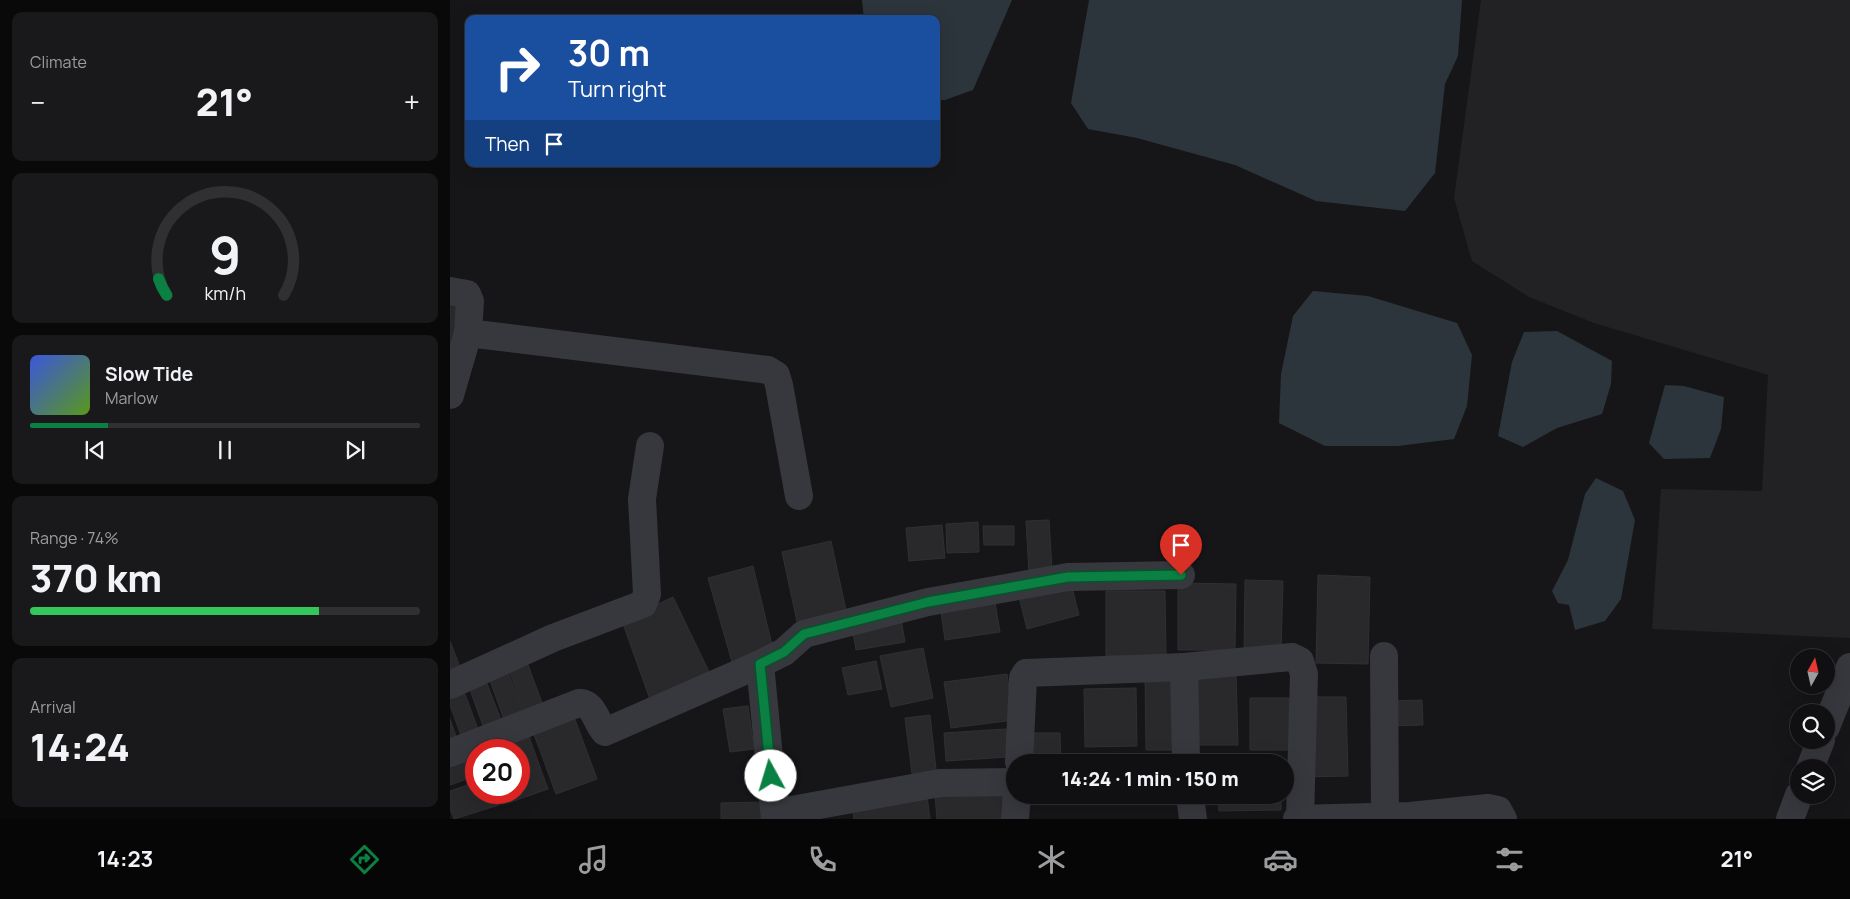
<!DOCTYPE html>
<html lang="en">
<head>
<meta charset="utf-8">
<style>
  :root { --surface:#101012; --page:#19191b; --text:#f1f3f6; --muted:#9c9d9f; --line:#303032; --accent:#0b8043 }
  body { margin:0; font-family:Manrope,sans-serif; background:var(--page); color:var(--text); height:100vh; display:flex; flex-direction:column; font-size:19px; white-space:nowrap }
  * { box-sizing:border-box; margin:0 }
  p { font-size:16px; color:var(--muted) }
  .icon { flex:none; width:28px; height:28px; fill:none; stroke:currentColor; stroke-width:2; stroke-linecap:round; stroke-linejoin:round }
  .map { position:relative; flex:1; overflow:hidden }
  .drawer { display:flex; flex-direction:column; gap:12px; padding:12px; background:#09090a; width:450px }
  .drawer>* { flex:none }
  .banner { position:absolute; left:15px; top:15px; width:475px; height:152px; border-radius:10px; box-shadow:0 5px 20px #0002,0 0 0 1px var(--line); background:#1a4fa0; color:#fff; overflow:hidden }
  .needle { width:32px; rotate:8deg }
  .tools { position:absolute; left:1340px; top:649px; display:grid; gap:10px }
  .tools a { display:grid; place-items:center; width:45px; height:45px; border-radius:50%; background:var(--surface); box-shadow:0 5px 20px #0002,0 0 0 1px var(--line); font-size:25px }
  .speed { position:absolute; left:15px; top:739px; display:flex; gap:10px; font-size:25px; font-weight:700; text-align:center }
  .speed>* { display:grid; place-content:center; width:65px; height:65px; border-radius:50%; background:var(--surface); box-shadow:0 5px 20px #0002,0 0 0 1px var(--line); line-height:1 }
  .speed .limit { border:8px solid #d22; background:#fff; color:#111 }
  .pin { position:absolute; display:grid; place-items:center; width:42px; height:42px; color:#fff; margin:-51px -21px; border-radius:50% 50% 50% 0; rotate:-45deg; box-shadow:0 0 5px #0007 }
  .pin .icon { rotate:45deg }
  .me { position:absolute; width:55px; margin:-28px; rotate:354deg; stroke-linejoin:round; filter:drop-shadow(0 0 4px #0008) }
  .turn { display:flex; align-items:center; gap:18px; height:105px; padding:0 20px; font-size:22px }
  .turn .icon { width:65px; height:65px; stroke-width:2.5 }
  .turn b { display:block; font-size:35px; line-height:42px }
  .then { display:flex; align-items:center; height:48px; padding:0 20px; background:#0003; gap:10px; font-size:19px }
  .big { font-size:38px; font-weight:800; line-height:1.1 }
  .drawer .tile { flex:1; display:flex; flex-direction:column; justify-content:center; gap:8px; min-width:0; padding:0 18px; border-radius:10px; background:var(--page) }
  .drawer .dial { align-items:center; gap:0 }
  .dial svg { height:130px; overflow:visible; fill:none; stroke:var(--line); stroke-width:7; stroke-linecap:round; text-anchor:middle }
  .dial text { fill:var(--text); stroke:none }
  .song { display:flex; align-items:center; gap:15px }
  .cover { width:60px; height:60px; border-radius:8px; background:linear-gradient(135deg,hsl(230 70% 55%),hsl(90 70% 35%)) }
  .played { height:5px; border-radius:2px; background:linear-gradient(90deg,var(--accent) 20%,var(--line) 20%) }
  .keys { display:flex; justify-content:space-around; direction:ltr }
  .heat { display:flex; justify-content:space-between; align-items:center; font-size:28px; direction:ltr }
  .charge { height:8px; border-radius:4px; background:linear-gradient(90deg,#34c759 74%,var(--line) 0) }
  .trip { position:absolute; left:556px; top:754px; width:288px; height:50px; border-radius:25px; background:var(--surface); box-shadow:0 5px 20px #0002,0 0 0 1px var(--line); font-weight:800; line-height:50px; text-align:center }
  .tabs { display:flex; height:80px; justify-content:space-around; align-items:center; background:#060607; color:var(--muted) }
  .tabs .icon { width:35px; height:35px }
  .tabs .selected { color:var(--accent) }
  .tabs b { font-size:22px; color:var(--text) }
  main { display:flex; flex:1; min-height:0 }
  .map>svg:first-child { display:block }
  .built { fill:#222225 }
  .water { fill:#2c353c }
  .building { fill:#29292c; stroke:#303034 }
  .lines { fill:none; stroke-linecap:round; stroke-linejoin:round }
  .minor { stroke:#37383d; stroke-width:28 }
  .route-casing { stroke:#07532c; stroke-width:12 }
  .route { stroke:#0b8043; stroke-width:9 }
</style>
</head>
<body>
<main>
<section class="drawer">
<div class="tile"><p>Climate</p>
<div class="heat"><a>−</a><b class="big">21°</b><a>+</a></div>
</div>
<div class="tile dial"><svg viewBox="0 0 100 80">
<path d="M14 69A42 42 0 1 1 86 69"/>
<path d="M14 69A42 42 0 0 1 9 59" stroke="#0b8043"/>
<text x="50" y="56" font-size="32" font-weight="700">9</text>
<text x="50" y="72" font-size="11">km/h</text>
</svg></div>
<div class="tile">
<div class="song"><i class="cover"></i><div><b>Slow Tide</b><p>Marlow</p></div></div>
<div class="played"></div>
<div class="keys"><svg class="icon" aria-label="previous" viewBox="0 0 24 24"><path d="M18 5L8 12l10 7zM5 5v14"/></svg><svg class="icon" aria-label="pause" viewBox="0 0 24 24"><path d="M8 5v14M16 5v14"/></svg><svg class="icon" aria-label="next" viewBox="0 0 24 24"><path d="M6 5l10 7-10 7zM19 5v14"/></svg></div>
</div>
<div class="tile"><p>Range · 74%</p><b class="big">370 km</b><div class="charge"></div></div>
<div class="tile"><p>Arrival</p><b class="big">14:24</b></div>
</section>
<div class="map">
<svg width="1400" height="819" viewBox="0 0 1400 819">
  <rect width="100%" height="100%" fill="#161618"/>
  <path class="built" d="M1031 0H1400V638L1202 629 1211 489 1312 491 1318 375 1144 323 1079 297 1022 261 1004 198Z"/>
  <g class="water">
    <path d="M412 0H562L523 90 495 100H486V19H414Z"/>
    <path d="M639 0H1012L1008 56 995 84 985 173 955 211 866 201 785 165 687 138 638 129 621 103Z"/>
    <path d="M863 291 918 296 1007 323 1022 355 1017 406 1004 439 948 446H875L829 423 831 374 843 316Z"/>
    <path d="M1107 331 1162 361 1161 384 1152 414 1107 428 1073 447 1048 436 1062 362 1074 332Z"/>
    <path d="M1215 385 1234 386 1274 397 1271 429 1260 458 1214 459 1199 443Z"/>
    <path d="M1146 478 1173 491 1185 520 1171 599 1155 621 1125 630 1119 605 1108 603 1102 591 1118 560 1135 494Z"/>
  </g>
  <g class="building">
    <path d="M0 300 11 303 0 349Z"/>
    <path d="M599 520 602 570 579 572 576 521Z"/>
    <path d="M528 522 529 552 497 553 496 524Z"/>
    <path d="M492 525 495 558 459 561 456 528Z"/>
    <path d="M533 526H564V545H534Z"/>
    <path d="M381 541 397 615 348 626 332 552Z"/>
    <path d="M303 566 324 653 284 669 258 578Z"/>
    <path d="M868 575 920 577 918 664 866 663Z"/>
    <path d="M620 580 629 615 577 629 568 593Z"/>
    <path d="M795 580 833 581 831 653 794 652Z"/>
    <path d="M728 583 786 584 785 650H728Z"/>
    <path d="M656 591H715L716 656H656Z"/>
    <path d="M223 597 263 680 202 705 172 621Z"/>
    <path d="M544 597 550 632 495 640 490 605Z"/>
    <path d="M451 619 455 642 406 650 402 627Z"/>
    <path d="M0 641 13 675 0 680Z"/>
    <path d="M473 648 483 698 441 707 430 656Z"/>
    <path d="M75 657 94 708 75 715 57 664Z"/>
    <path d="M426 661 432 689 398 695 392 668Z"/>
    <path d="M57 669 75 718 56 725 38 675Z"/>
    <path d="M742 672H786L788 745H743Z"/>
    <path d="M557 674 564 720 501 728 494 682Z"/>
    <path d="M727 674 728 750H696L695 675Z"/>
    <path d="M36 681 53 725 35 731 19 687Z"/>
    <path d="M12 686 29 732 12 738 0 705V691Z"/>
    <path d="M686 688 687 746 635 747 634 689Z"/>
    <path d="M854 697H896L898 776 855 777Z"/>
    <path d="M800 698H839L840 750H800Z"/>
    <path d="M972 700 973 725 938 726V701Z"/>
    <path d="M298 706 304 749 280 752 273 709Z"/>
    <path d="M123 714 147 779 106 794 82 729Z"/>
    <path d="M480 715 487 778 463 781 455 718Z"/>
    <path d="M0 719 7 739 0 742Z"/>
    <path d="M556 729 558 757 496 761 494 733Z"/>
    <path d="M77 731 98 789 58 803 55 792H69V750H39Z"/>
    <path d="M572 733H610L611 762H572Z"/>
    <path d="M26 753V776L0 785V763Z"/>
    <path d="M830 756V762H768V757Z"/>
    <rect x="649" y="759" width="68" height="3"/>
    <path d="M26 782V792H44L49 805 4 819 0 809V791Z"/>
    <path d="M552 791 553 819H487L485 796Z"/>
    <path d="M649 795H717V796L649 797Z"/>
    <path d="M768 795H831V810L769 811Z"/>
    <path d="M477 796 480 819H404L402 805Z"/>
    <path d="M313 802V819H271V803Z"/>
  </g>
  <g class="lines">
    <g class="minor">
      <path d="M0 291 17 294 20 301 18 333 318 370 326 375 329 385 349 496"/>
      <path d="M0 395 18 333"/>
      <path d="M934 656 935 816"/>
      <path d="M310 664 325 819"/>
      <path d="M734 667 736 762"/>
      <path d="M0 685 103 638 193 604 197 594 192 499 200 446"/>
      <path d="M1376 727 1400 667"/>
      <path d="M0 753 129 703C144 702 146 723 155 732L310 664 334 652 354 634 478 602 618 577 731 575"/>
      <path d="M569 762 573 678 576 673 734 667 842 657 850 661 854 674 850 819"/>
      <path d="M1360 768 1371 740"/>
      <path d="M740 795 743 819"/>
      <path d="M325 813 490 783 565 782"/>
      <path d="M565 819 567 795"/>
      <path d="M847 819 960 816 1038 808 1048 810 1053 819"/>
      <path d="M1340 819 1349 795"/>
    </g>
  </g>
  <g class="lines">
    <defs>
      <path id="route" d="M321 776 310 664 334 652 354 634 478 602 618 577 731 575"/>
    </defs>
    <use href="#route" class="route-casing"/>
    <use href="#route" class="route"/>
  </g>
</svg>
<div class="tools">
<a><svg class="needle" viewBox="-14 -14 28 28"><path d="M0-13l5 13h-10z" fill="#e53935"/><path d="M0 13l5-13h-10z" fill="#9c9d9f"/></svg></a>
<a><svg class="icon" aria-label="search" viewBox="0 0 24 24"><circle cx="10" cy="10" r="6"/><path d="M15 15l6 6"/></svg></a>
<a><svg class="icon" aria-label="layers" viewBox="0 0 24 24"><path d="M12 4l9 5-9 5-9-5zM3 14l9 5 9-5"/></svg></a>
</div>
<div class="speed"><div class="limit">20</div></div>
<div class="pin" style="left:731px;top:575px;background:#d93025"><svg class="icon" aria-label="arrive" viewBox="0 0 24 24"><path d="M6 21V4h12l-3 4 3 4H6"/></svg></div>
<svg class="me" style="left:321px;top:776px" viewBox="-20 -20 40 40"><circle r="19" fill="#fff"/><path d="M0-13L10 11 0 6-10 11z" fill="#0b8043"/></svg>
<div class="trip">14:24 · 1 min · 150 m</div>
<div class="banner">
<div class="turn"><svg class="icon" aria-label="right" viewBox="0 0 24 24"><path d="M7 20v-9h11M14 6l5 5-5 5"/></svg><div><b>30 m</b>Turn right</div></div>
<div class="then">Then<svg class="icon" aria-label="arrive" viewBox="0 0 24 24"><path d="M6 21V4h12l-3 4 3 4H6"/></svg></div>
</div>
</div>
</main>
<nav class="tabs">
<b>14:23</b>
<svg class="icon selected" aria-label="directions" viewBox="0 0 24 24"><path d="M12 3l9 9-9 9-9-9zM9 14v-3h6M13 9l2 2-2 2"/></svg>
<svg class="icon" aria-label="music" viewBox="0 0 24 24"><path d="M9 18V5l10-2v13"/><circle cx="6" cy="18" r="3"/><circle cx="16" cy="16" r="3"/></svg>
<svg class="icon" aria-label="phone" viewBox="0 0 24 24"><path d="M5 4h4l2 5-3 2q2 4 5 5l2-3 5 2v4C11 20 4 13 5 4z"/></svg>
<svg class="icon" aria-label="climate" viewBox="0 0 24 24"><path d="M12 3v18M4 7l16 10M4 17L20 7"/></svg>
<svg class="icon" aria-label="car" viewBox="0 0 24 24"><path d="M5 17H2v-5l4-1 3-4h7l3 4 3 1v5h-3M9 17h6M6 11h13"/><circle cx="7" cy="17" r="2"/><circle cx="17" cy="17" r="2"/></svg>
<svg class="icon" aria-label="filters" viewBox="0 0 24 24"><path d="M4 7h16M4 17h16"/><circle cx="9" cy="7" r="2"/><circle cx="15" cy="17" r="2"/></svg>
<b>21°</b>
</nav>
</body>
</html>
